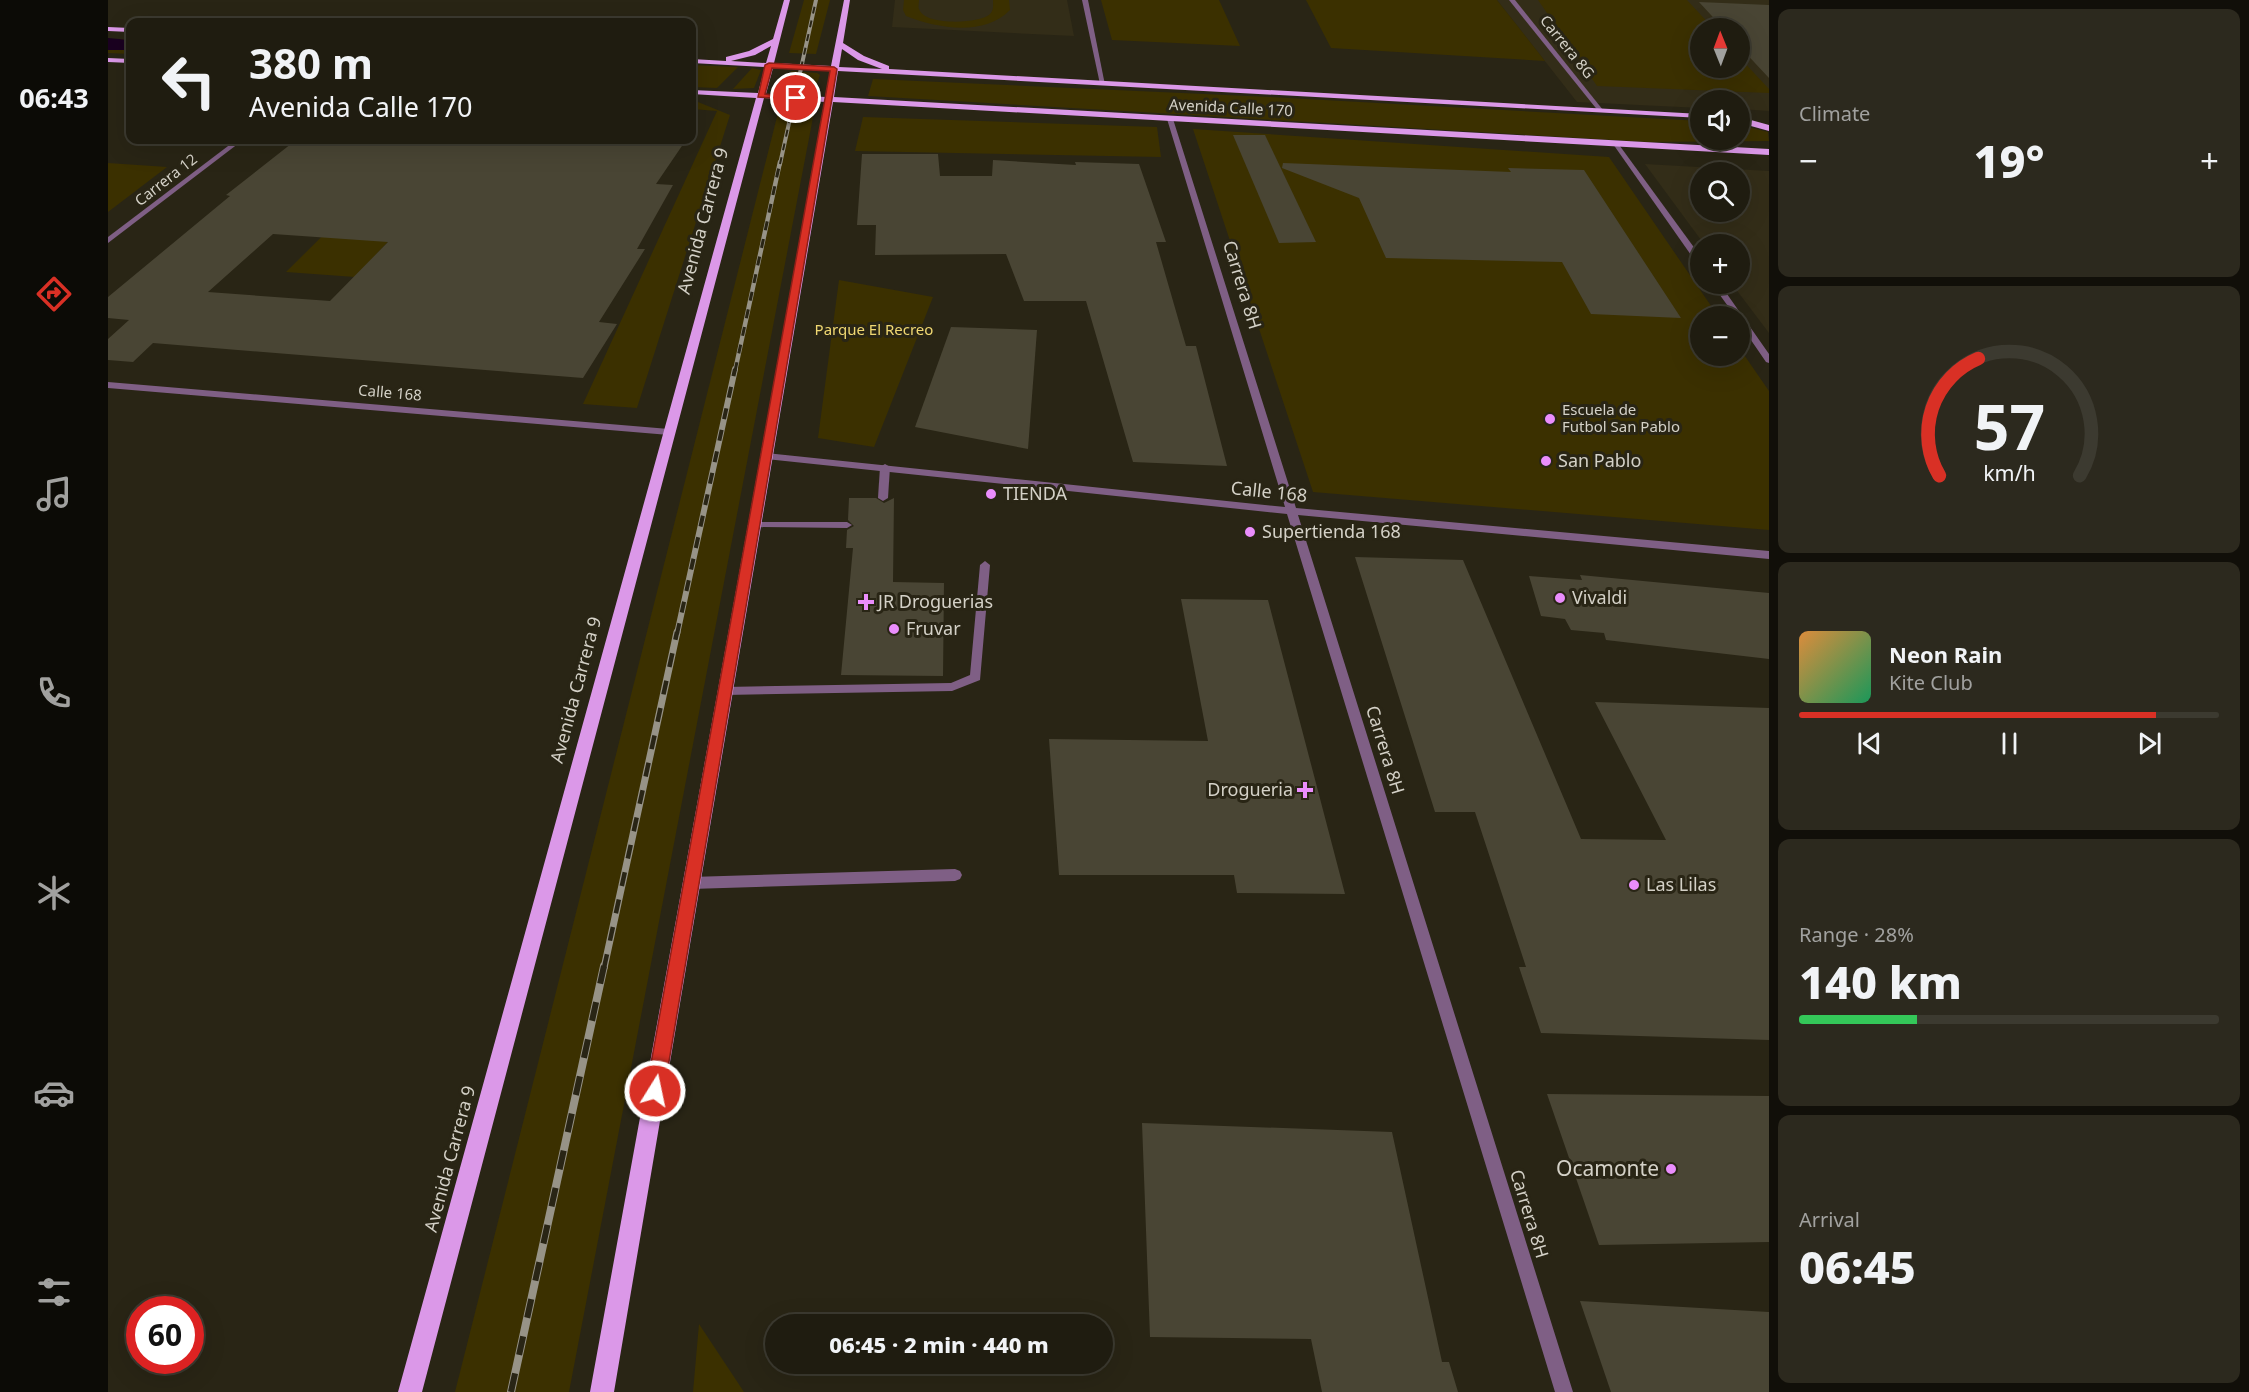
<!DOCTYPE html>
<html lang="en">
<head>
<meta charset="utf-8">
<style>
  :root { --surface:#1f1c10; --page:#2c291e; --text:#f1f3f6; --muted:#a1a19f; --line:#3c3a30; --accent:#d93025 }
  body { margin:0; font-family:"Noto Sans",sans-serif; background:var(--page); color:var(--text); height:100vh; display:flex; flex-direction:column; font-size:22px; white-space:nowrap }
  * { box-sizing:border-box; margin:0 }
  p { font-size:20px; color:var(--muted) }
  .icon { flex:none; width:33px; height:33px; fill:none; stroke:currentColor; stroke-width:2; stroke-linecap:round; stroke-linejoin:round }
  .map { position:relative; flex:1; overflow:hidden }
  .details { display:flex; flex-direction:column; gap:9px; padding:9px; background:#110f09; width:480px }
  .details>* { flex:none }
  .banner { position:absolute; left:18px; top:18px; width:570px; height:126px; border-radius:12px; box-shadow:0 6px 24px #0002,0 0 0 2px var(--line); background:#1f1c10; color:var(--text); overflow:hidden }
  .needle { width:39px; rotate:359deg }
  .controls { position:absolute; left:1582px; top:18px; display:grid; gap:12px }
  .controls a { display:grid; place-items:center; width:60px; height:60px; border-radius:50%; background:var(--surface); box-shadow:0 6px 24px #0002,0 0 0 2px var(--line); font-size:30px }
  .speed { position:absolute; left:18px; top:1296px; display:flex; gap:12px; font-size:30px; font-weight:700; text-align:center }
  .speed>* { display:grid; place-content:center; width:78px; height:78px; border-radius:50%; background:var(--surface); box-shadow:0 6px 24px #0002,0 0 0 2px var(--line); line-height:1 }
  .speed .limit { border:9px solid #d22; background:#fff; color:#111 }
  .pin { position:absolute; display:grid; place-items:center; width:51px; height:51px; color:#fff; margin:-26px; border:3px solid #fff; border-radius:50%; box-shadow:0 2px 6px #0007 }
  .me { position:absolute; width:66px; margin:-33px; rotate:10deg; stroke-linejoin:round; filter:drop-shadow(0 0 4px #0008) }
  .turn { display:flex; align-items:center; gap:21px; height:126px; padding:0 24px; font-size:27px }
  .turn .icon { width:78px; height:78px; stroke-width:2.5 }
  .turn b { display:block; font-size:42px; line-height:51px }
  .big { font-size:45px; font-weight:800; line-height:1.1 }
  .details .card { flex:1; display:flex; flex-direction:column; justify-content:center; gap:9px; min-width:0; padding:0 21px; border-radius:12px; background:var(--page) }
  .details .dial { align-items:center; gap:0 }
  .dial svg { height:156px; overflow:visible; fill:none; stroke:var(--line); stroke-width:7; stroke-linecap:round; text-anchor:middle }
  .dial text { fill:var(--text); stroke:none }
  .song { display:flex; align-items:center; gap:18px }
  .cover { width:72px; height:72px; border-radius:9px; background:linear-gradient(135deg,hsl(30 70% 55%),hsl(150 70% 35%)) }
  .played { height:6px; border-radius:3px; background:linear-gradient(90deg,var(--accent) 85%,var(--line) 85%) }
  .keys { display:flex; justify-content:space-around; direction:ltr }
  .heat { display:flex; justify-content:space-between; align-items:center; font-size:33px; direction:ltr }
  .charge { height:9px; border-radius:4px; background:linear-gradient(90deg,#34c759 28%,var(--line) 0) }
  .trip { position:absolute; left:657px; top:1314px; width:348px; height:60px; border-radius:30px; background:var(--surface); box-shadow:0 6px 24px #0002,0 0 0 2px var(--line); font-weight:800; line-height:60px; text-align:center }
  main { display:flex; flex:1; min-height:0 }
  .tab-bar { display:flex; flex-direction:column; width:108px; justify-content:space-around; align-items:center; background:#0c0b06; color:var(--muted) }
  .tab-bar .icon { width:42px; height:42px }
  .tab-bar .active { color:var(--accent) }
  .tab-bar b { font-size:27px; color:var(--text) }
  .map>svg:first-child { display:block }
  .built { fill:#332d18; fill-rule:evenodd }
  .green { fill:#3b3000 }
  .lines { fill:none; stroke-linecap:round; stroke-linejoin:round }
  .canal { fill:#1a0020; fill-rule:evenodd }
  .building { fill:#494534; fill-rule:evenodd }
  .service { fill:#7f5f85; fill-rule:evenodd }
  .minor { fill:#7f5f85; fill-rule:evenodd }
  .primary { fill:#db98e8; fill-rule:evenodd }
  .rail-far4-casing { stroke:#979387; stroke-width:4 }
  .rail-far3-casing { stroke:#979387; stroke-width:4.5 }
  .rail-far2-casing { stroke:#979387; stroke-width:6 }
  .rail-far1-casing { stroke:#979387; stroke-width:7 }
  .rail-casing { stroke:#979387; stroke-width:8 }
  .rail-far4 { stroke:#292515; stroke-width:2; stroke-dasharray:7; stroke-linecap:butt }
  .rail-far3 { stroke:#292515; stroke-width:3; stroke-dasharray:9; stroke-linecap:butt }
  .rail-far2 { stroke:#292515; stroke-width:4; stroke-dasharray:11; stroke-linecap:butt }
  .rail-far1 { stroke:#292515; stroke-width:4.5; stroke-dasharray:14; stroke-linecap:butt }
  .rail { stroke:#292515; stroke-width:6; stroke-dasharray:19; stroke-linecap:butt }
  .route { fill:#d93025; stroke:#8d1f18; stroke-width:1.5 }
  .poi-dot { fill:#ea8dfc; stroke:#292515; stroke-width:2 }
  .labels { text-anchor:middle; stroke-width:6; stroke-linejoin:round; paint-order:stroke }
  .far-street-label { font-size:15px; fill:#d4d1c7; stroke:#292515 }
  .far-park-label { font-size:15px; fill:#f0d872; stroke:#292515 }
  .far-poi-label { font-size:15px; fill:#d4d1c7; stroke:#292515; text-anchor:start }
  .street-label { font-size:18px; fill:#d4d1c7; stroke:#292515 }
  .poi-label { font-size:18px; fill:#d4d1c7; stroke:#292515; text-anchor:start }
  .near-poi-label { font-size:21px; fill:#d4d1c7; stroke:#292515; text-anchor:end }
</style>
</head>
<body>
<main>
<nav class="tab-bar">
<b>06:43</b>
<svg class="icon active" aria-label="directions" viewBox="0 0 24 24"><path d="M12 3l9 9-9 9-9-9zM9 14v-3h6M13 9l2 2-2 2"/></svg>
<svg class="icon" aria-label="music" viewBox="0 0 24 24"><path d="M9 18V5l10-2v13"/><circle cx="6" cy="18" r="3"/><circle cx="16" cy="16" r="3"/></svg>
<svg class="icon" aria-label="phone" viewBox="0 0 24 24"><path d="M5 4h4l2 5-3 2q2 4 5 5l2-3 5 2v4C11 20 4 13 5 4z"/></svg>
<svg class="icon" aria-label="climate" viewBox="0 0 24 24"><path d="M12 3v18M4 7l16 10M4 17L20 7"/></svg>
<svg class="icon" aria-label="car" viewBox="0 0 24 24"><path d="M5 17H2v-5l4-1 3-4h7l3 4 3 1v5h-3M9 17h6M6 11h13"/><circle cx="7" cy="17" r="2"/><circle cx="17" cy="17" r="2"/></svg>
<svg class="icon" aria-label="filters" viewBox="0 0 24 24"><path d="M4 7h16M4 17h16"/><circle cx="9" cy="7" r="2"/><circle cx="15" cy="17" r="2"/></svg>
</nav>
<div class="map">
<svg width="1661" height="1392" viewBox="0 0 1661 1392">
  <rect width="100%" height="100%" fill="#292515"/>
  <g class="built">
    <path d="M787 0H959L966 36 784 27Z"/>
    <path d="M1389 0H1661V111L1632 109V100H1593V108L1469 102ZM1593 28H1632V68H1593Z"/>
    <path d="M1537 164 1661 171V333L1624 284H1632V244H1596ZM1593 172H1632V212H1593Z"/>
  </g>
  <g class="green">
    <path d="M696 0H722L708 54 681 53Z"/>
    <path d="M796 0H811C811 2 810 8 811 9 816 26 872 24 882 14 886 10 885 5 885 0H901L902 10C876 37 828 28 798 16L795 10Z"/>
    <path d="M993 0H1111L1132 46 1004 40Z"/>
    <path d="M1198 0H1389L1437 61 1223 48Z"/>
    <path d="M1430 0H1579L1605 28H1593V68H1632V58L1661 89V93L1489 86Z"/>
    <path d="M0 39H22V54L0 53Z"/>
    <path d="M584 65 630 67 609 88 584 87Z"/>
    <path d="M644 68 653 70 646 88 625 89Z"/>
    <path d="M683 71 709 73 712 75 707 89 703 92 678 91Z"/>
    <path d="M765 79 1162 97 1593 121V140H1632V125L1660 132 1661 141 1540 142 760 96Z"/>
    <path d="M584 102H590L622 115 529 408 475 404 609 111 584 109Z"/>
    <path d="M678 103 702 104 707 107 461 1392H347L672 105Z"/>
    <path d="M755 117 1049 127 1053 157 747 151Z"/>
    <path d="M1085 129 1501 157 1610 316H1593V356H1632V349L1661 391V530L1205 492Z"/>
    <path d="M0 163 59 167 0 212Z"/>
    <path d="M285 166 291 230 247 277 178 272Z"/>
    <path d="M731 280 825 297 766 447 710 438Z"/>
    <path d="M591 1324 636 1392H585Z"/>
  </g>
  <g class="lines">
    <path class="canal" d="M0 38 22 40V50H0Z"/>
  </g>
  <g class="building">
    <path d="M1591 2 1661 5V78L1632 47V28H1615Z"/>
    <path d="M1125 135H1157L1208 242 1171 243Z"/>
    <path d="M188 140H578L548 184 565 185 529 249H537L491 322 509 324 475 378 45 343 25 362 0 360V339L21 320 0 318V297L122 196 118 195ZM165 234 280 242 222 301 100 292Z"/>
    <path d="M754 154H830L832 176H884L885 160 968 165 967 162 1031 164 1058 242H1048L1078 346H1088L1119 466 1025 462 978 301H916L898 254 767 255 768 225H749Z"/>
    <path d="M1175 163 1403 172 1400 168 1476 170 1573 318 1483 314 1454 262 1278 258 1251 198 1174 168Z"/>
    <path d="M843 327 929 330 920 449 807 427Z"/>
    <path d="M741 498H768L776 503 786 498 785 582 836 583 835 676 733 675 745 548H738L739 530 746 526 740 520Z"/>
    <path d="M1247 557 1355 560 1473 839 1558 840 1487 702 1661 708V1040L1433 1033 1411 967H1418L1367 812H1327Z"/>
    <path d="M1472 575 1661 593V659L1498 640 1496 633 1463 630 1457 619 1433 616 1421 576 1474 580Z"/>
    <path d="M1073 599 1160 600 1237 894 1129 893 1126 875H951L941 739 1100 741Z"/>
    <path d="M1439 1094 1661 1096V1242L1491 1245Z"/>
    <path d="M1034 1123 1284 1132 1334 1362H1341L1350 1392H1214L1203 1339 1042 1337Z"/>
    <path d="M1472 1301 1661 1312V1392H1503Z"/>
  </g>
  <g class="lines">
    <g class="service">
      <path d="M1401 0H1407L1495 110V112H1491Z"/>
      <path d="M777 464 782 467 780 498 775 501 770 498 772 467Z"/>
      <path d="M646 522H739L744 525 739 528 642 527 641 525 642 523Z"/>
      <path d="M877 561 882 565 872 680 844 691 617 695 611 691 617 687 843 683 862 675 872 565Z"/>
      <path d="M847 869 852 871 854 875 852 879 847 881 583 889 578 887 576 883 578 879 583 877Z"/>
    </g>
    <g class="minor">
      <path d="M974 0H980L997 85 992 84Z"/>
      <path d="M1062 117 1065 119 1188 508 1661 551V559L1190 515 1465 1392H1447L1179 514 658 459 653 456 658 453 1177 507 1059 119Z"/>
      <path d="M128 140H135L0 243V237Z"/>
      <path d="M1505 142H1509L1593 257V265H1590L1505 144Z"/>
      <path d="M1604 284H1612L1661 354V363L1658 362 1632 324V316H1627Z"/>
      <path d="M0 382 561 429 566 432 561 435 0 388Z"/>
    </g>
    <g class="primary">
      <path d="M676 0H682L666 63 723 66 736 0H742L735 43 756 56 781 66V69L1593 114V118L730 71 726 97 1661 149V155L725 102 506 1392H482L717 102 656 98 314 1392H290L648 98 584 94V90L650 93 657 67 584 63V59L618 61V57L641 51 665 39ZM663 46 658 63 623 61 647 55ZM734 49 750 60 774 69 731 67ZM665 68 723 71 718 97 658 94Z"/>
      <path d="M0 27 22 28V32L0 31Z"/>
      <path d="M0 58 22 59V63L0 62Z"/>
      <path d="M1632 117 1661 125V131L1632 123Z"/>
    </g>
    <defs>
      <path id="rail-far4" d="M672 164 708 0"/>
      <path id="rail-far3" d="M627 371 672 162"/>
      <path id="rail-far2" d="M569 634 627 369"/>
      <path id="rail-far1" d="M496 968 569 632"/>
      <path id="rail" d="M403 1392 496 966"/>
    </defs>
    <use href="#rail-far4" class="rail-far4-casing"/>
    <use href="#rail-far3" class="rail-far3-casing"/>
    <use href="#rail-far2" class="rail-far2-casing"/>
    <use href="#rail-far1" class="rail-far1-casing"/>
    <use href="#rail" class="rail-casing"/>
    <use href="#rail-far4" class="rail-far4"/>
    <use href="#rail-far3" class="rail-far3"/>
    <use href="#rail-far2" class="rail-far2"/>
    <use href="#rail-far1" class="rail-far1"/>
    <use href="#rail" class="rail"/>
  </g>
  <path class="route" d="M661 63 726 67 729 69 556 1091 553 1098 547 1100 540 1098 538 1091 722 71 664 68 657 94 691 98 688 100 650 97 657 65Z"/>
  <g class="poi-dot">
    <circle cx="1442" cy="419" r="6"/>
    <circle cx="1438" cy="461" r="6"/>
    <circle cx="883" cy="494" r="6"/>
    <circle cx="1142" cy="532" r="6"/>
    <circle cx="1452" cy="598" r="6"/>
    <path d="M755 593h6v6h6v6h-6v6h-6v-6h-6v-6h6z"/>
    <circle cx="786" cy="629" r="6"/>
    <path d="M1194 781h6v6h6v6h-6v6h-6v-6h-6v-6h6z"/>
    <circle cx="1526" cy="885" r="6"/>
    <circle cx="1563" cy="1169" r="6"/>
  </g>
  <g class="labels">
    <g class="far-street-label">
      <text transform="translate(1459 47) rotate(51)" y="5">Carrera 8G</text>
      <text transform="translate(1123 108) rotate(3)" y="5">Avenida Calle 170</text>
      <text transform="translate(58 180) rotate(-38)" y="5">Carrera 12</text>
      <text transform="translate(282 393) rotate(5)" y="5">Calle 168</text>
    </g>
    <g class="far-park-label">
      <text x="766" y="335">Parque El Recreo</text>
    </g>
    <g class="far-poi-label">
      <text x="1454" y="415">Escuela de<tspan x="1454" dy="17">Futbol San Pablo</tspan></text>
    </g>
    <g class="street-label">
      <text transform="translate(595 221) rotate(-75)" y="6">Avenida Carrera 9</text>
      <text transform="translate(1134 285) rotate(73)" y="6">Carrera 8H</text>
      <text transform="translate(1161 492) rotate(6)" y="6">Calle 168</text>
      <text transform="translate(468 690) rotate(-75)" y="6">Avenida Carrera 9</text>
      <text transform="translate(1277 750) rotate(73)" y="6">Carrera 8H</text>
      <text transform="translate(342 1159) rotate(-75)" y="6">Avenida Carrera 9</text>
      <text transform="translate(1421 1214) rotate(73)" y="6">Carrera 8H</text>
    </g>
    <g class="poi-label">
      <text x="1450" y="467">San Pablo</text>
      <text x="895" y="500">TIENDA</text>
      <text x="1154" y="538">Supertienda 168</text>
      <text x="1464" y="604">Vivaldi</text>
      <text x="770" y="608">JR Droguerias</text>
      <text x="798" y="635">Fruvar</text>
      <text x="1185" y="796" text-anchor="end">Drogueria</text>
      <text x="1538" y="891">Las Lilas</text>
    </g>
    <g class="near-poi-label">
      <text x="1551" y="1176">Ocamonte</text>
    </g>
  </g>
</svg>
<div class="controls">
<a><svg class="needle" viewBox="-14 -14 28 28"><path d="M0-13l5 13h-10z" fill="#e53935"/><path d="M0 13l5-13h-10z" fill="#a1a19f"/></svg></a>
<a><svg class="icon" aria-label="sound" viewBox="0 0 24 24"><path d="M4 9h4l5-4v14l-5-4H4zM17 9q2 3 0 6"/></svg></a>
<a><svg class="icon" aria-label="search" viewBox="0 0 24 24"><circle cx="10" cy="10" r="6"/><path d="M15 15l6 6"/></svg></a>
<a>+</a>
<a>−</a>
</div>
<div class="speed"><div class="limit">60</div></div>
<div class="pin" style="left:688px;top:98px;background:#d93025"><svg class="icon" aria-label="arrive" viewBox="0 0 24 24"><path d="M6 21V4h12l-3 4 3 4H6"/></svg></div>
<svg class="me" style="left:547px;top:1091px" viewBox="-20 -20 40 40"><circle r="17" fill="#d93025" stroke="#fff" stroke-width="3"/><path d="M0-11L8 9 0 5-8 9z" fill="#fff"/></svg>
<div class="trip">06:45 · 2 min · 440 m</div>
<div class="banner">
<div class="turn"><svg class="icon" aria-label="left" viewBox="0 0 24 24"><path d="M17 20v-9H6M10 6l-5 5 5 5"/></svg><div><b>380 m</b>Avenida Calle 170</div></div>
</div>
</div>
<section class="details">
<div class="card"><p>Climate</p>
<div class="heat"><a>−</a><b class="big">19°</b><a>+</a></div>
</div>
<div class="card dial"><svg viewBox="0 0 100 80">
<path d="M14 69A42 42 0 1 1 86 69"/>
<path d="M14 69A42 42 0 0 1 34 9" stroke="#d93025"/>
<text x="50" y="56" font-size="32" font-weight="700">57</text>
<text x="50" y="72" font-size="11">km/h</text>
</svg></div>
<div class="card">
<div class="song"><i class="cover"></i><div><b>Neon Rain</b><p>Kite Club</p></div></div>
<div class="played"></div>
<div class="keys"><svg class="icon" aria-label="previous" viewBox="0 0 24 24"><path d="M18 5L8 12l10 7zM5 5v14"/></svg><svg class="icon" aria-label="pause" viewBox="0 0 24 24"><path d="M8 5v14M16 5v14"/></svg><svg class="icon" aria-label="next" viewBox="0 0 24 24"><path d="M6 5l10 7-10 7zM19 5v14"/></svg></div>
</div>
<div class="card"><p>Range · 28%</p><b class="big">140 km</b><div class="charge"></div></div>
<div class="card"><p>Arrival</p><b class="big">06:45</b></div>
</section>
</main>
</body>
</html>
